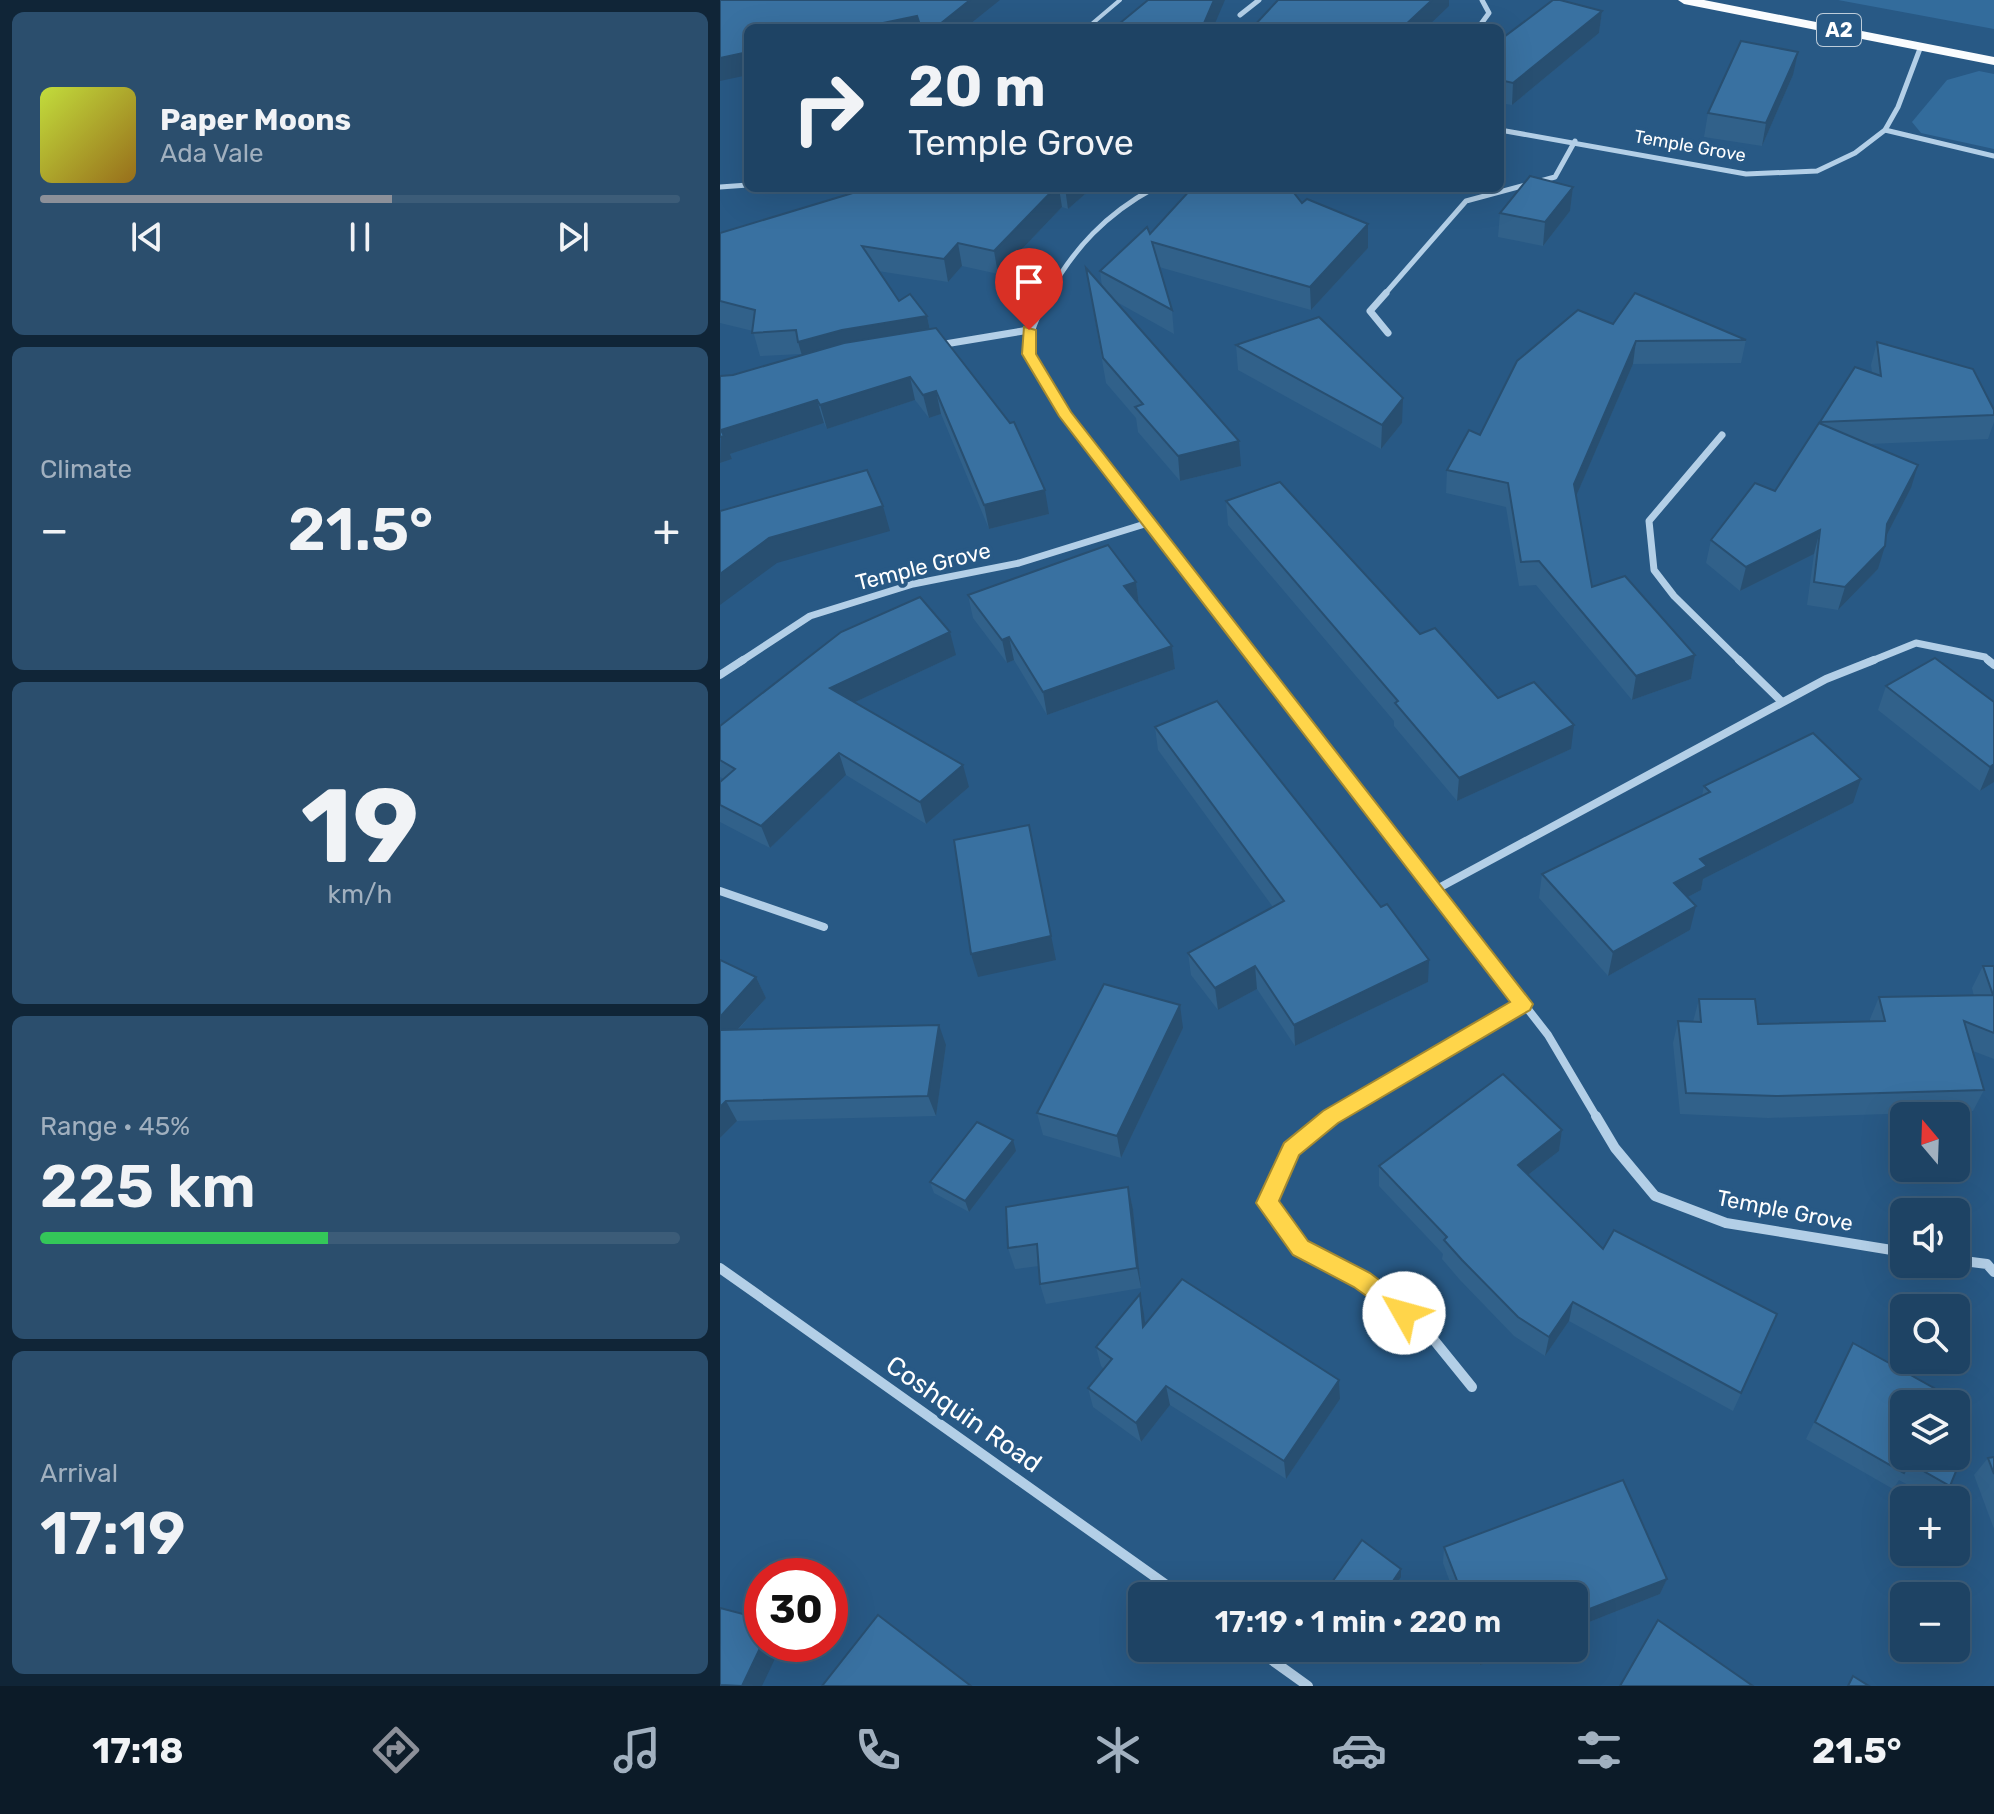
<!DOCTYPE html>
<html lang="en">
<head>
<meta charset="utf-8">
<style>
  :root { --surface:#1e4364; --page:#2b4e6d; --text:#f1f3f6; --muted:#a1b0bf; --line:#3c5c78; --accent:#8c9099 }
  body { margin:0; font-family:Rubik,sans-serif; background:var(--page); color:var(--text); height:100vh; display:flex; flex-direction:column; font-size:30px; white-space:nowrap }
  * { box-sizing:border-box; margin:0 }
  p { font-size:26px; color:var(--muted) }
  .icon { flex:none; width:44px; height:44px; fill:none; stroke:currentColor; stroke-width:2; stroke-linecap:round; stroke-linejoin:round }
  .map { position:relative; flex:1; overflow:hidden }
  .details { display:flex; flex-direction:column; gap:12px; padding:12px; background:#102537; width:720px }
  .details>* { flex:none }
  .hud { position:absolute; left:24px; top:24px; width:760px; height:168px; border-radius:12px; box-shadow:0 8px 32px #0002,0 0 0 2px var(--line); background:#1e4364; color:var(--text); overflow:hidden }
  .needle { width:52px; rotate:341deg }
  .buttons { position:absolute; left:1170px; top:1102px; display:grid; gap:16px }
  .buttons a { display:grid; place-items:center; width:80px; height:80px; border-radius:12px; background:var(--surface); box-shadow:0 8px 32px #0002,0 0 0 2px var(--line); font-size:40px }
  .speed { position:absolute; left:24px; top:1558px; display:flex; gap:16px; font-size:40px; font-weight:700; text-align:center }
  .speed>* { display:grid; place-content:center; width:104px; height:104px; border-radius:50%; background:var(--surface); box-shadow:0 8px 32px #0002,0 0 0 2px var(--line); line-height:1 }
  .speed .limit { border:12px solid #d22; background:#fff; color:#111 }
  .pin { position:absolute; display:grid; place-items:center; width:68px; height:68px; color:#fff; margin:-82px -34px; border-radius:50% 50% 50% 0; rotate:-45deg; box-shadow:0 0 8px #0007 }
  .pin .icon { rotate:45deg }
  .me { position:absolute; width:88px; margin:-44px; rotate:308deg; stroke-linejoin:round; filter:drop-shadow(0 0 6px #0008) }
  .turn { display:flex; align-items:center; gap:28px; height:168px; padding:0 32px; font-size:36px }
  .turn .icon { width:104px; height:104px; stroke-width:2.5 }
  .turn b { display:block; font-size:56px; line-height:68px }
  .big { font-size:60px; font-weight:600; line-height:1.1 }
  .details .card { flex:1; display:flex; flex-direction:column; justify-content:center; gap:12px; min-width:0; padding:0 28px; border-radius:12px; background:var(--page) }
  .details .dial { align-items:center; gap:0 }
  .dial b { font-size:104px; line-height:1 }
  .song { display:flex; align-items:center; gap:24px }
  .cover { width:96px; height:96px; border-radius:12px; background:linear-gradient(135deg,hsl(70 70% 55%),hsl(40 70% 35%)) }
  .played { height:8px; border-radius:4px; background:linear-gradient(90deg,var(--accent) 55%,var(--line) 55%) }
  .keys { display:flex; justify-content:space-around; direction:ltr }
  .heat { display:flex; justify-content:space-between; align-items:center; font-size:44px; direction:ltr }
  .charge { height:12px; border-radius:6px; background:linear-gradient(90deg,#34c759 45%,var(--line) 0) }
  .trip { position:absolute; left:408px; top:1582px; width:460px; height:80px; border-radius:12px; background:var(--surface); box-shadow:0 8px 32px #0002,0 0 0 2px var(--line); font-weight:600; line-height:80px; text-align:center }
  .tab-bar { display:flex; height:128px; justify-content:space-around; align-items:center; background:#0c1b28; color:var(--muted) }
  .tab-bar .icon { width:56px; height:56px }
  .tab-bar .on { color:var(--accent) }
  .tab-bar b { font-size:36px; color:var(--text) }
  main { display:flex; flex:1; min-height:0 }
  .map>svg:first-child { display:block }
  .green { fill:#336c9c }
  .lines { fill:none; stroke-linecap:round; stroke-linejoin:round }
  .service { stroke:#b3cfe7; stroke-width:4 }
  .minor-far3 { stroke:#b3cfe7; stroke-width:5 }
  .minor-far2 { stroke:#b3cfe7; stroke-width:7 }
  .minor-far1 { stroke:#b3cfe7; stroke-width:8 }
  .minor { stroke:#b3cfe7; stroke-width:10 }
  .trunk { fill:#fafcfe; fill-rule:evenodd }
  .wall { fill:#31618a }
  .shaded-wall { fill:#284f71 }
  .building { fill:#3971a1; stroke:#284f71; stroke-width:2 }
  .route { fill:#ffd54a; stroke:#a68a30; stroke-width:2 }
  .labels { text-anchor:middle; stroke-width:8; stroke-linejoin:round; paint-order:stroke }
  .far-street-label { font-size:18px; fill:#fff; stroke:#285985 }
  .shield { fill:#285985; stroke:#becdda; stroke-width:2 }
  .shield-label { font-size:20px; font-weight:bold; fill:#fff }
  .street-label { font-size:22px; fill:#fff; stroke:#285985 }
  .near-street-label { font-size:26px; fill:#fff; stroke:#285985 }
</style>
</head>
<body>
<main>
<section class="details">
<div class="card">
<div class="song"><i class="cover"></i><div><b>Paper Moons</b><p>Ada Vale</p></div></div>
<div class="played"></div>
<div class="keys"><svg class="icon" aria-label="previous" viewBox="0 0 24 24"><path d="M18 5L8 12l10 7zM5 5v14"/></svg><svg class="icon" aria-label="pause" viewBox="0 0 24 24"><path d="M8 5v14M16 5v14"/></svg><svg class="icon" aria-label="next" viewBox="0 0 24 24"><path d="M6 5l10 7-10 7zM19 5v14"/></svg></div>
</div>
<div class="card"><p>Climate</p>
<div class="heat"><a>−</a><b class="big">21.5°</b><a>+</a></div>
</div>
<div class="card dial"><b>19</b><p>km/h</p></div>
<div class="card"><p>Range · 45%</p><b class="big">225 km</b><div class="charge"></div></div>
<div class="card"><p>Arrival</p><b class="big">17:19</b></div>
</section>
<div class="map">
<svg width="1274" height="1686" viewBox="0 0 1274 1686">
  <rect width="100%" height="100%" fill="#285985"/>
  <g class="green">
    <path d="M1118 0H1274V29Z"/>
    <path d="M1259 71 1274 74V149L1201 133 1192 122 1227 80Z"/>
  </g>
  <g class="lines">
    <path class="service" d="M367 28 400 0"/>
    <g class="minor-far3">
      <path d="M520 15 539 0"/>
      <path d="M758 28 769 13 762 0"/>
      <path d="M780 130 1026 174 1097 171 1135 153 1165 130 1178 107 1201 46"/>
      <path d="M1165 130 1274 156"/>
      <path d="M0 187 28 185"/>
      <path d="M328 295C354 248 386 214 434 188"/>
      <path d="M664 295 746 201 835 177 855 141"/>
    </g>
    <g class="minor-far2">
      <path d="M329 293C294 355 310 358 344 413L538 662"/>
      <path d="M666 293 650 311 668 333"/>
      <path d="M219 345 309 330"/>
      <path d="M1002 435 929 521 934 570 954 596 1021 662"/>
      <path d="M20 662 90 616 193 584 299 563 428 523"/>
      <path d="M1149 662 1196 643 1265 657 1270 662"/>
    </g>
    <g class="minor-far1">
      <path d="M536 660 828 1035 877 1118"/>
      <path d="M1019 660 1061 701"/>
      <path d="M1268 660 1274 665"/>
      <path d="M0 675 23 660"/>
      <path d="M715 890 1106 679 1154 660"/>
      <path d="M0 891 104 927"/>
      <path d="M608 1118 803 1004"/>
    </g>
    <g class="minor">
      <path d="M611 1116 571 1149 547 1203 580 1248 642 1280 705 1329 752 1387"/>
      <path d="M876 1116 895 1148 935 1196 1006 1223 1184 1252"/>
      <path d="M1236 1260 1267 1264 1274 1272"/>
      <path d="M0 1268 462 1596"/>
      <path d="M535 1648 588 1686"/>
    </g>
    <path class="trunk" d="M958 0H984L1274 57V65L964 4Z"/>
  </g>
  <g class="wall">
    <path d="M882 11 879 33 792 105 780 103V40Z"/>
    <path d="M1073 75 1042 146 984 137 988 113Z"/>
    <path d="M853 187 850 211 823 246 778 237 780 213Z"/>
    <path d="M131 188H372L348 209 342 207 278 274 242 266 228 282 158 271 179 301 207 316 210 329 329 514 269 529 221 414 209 418 195 400 107 429 104 423 10 454 12 459 0 463 13 375 82 355 81 354 40 356 33 331 0 323V233L133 193Z"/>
    <path d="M582 203 648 224V248L591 310 439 267 452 310 454 334 395 301 521 466 460 481 418 432 416 418 386 383 366 268 382 287 380 271 430 234Z"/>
    <path d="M893 324 1026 340 1021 363 913 364 856 496 872 587 975 655 971 679 912 700 816 585 799 586 786 507 726 493 727 470 760 435Z"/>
    <path d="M1157 342 1274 410V422L1268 439 1149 444 1191 488 1166 536 1158 569 1118 610 1087 605 1094 554 1020 591 986 563 991 540 1055 491 1100 423 1152 373 1151 365Z"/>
    <path d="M516 345 682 423 661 449 518 370Z"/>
    <path d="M506 501 700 634 778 698 851 749 737 801 674 726V721L508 525Z"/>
    <path d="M416 582 419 604 452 646 455 669 327 715 294 660 287 663 253 618 248 595Z"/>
    <path d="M236 655 135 702 249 787 206 824 126 775 50 848 0 822V782L4 779 0 777V726Z"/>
    <path d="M1166 686 1274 702V782L1260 791 1158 710Z"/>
    <path d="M435 727 708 982 575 1046 537 989 498 1010 471 975 468 953 553 907 438 750Z"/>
    <path d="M984 786 1133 803 983 879 981 890 968 897 970 930 888 976 819 898 822 874 982 796Z"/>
    <path d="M0 960 36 977 46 998 18 1030 226 1045 216 1116 17 1121 0 1138Z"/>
    <path d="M1263 966H1274V1059L1253 1051 1264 1090 1253 1111 1048 1118 960 1114 953 1043 958 1021 973 1022 979 999 1038 1024 1150 1022V1019L1159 997 1254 996 1252 988Z"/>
    <path d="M463 1028 401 1158 323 1135 317 1113Z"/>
    <path d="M842 1130 839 1151 808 1175 883 1249 1057 1314 1013 1411 849 1321 825 1356 794 1336 740 1280 722 1259 723 1254 659 1186V1166Z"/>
    <path d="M296 1151 249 1212 214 1193 210 1182Z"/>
    <path d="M408 1187 413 1209 421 1288 326 1304 320 1284 319 1266 295 1269 288 1248Z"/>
    <path d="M424 1314 425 1324 619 1380 620 1399 566 1479 450 1405 421 1442 373 1407 368 1388 384 1369 381 1366 376 1347Z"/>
    <path d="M1133 1343 1184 1404 1230 1486 1219 1500H1215L1179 1480 1173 1489 1086 1439Z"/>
    <path d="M1274 1457V1529L1254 1475 1268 1458Z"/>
    <path d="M724 1547 947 1579 940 1594 854 1628V1596H735L723 1563Z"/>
    <path d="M754 1648H803L760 1665Z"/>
  </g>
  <g class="shaded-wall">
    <path d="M250 0H280L245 28H214Z"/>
    <path d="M494 0H505L493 28H482Z"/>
    <path d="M712 0H729V6L706 28H682Z"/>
    <path d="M882 11 879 33 792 105 793 83Z"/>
    <path d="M197 16 199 28H139Z"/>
    <path d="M28 52V75L0 81V58Z"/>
    <path d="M1078 52 1073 75 1042 146 1046 123Z"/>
    <path d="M853 187 850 211 823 246 825 222Z"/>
    <path d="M335 188H339L342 207 278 274 274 251Z"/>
    <path d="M345 188H372L348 209Z"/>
    <path d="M648 224V248L591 310 590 287Z"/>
    <path d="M238 243 242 266 228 282 224 259Z"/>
    <path d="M207 316 212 340 85 366 78 342 122 330Z"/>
    <path d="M916 341 913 364 851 508 854 484Z"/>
    <path d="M190 377 195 400 107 429 100 405Z"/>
    <path d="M216 391 221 414 209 418 203 395Z"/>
    <path d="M683 398 682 423 661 449 662 425Z"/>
    <path d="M97 400 104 423 10 454 12 459 0 463 1 430Z"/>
    <path d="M519 441 521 466 460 481 458 456Z"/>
    <path d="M1198 465 1191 488 1160 548 1167 524Z"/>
    <path d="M325 490 329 514 269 529 264 505Z"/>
    <path d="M163 506 170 531 57 563 0 605V574L49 538Z"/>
    <path d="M1100 530 1094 554 1020 591 1026 567Z"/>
    <path d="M1165 546 1158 569 1118 610 1125 587Z"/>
    <path d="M416 582 419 605 404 586Z"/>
    <path d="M230 632 236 655 118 710 110 688Z"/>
    <path d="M289 637 294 660 287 663 282 640Z"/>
    <path d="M452 646 455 669 327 715 323 692Z"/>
    <path d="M975 655 971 679 912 700 916 676Z"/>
    <path d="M854 725 851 749 737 801 739 778Z"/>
    <path d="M119 753 126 775 50 848 41 826Z"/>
    <path d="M1274 764V782L1260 791 1270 767Z"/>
    <path d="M243 765 249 787 206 824 200 802Z"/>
    <path d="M1141 779 1133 803 983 879 981 890 949 907 954 883 980 859Z"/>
    <path d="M309 825 336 960 258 977 251 954Z"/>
    <path d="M976 906 970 930 888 976 893 952Z"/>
    <path d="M709 960 708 982 575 1046 574 1025Z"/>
    <path d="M535 966 537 989 498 1010 495 988Z"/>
    <path d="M36 977 46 998 0 1049V1017Z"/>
    <path d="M460 1005 463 1028 401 1158 397 1136Z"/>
    <path d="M219 1025 226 1045 216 1116 208 1096Z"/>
    <path d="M6 1101 17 1121 0 1138V1107Z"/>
    <path d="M842 1130 839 1151 795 1185 798 1165Z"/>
    <path d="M293 1140 296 1151 249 1212 245 1201Z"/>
    <path d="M408 1187 413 1209 421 1288 417 1268Z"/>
    <path d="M420 1294 424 1314 428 1346 423 1327Z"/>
    <path d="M853 1302 849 1321 825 1356 829 1337Z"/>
    <path d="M619 1380 620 1399 566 1479 564 1461Z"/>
    <path d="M446 1386 450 1405 421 1442 416 1423Z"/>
    <path d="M681 1569V1577L668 1596H663Z"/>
    <path d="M947 1579 940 1594 854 1628V1615Z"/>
    <path d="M42 1644H62L42 1686H22Z"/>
    <path d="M769 1648H803L760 1665 763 1650Z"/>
  </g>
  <g class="building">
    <path d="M0 0H250L215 28H194L200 25 197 16 139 28H28V52L0 58Z"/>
    <path d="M428 0H494L482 28H394Z"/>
    <path d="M558 0H712L682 28H532Z"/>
    <path d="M833 0H840L882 11 793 83 780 80V40Z"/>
    <path d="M1021 41 1078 52 1046 123 988 113Z"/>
    <path d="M810 176 853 187 825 222 780 213Z"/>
    <path d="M145 188H335L274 251 238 243 224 259 142 246 179 301 190 294 207 316 122 330 78 342 76 330 32 333 35 310 0 301V233L146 189Z"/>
    <path d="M472 188H570L582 203 587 199 648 224 590 287 432 242 452 310 380 271 427 227 430 234Z"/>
    <path d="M366 268 519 441 458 456 415 407 423 404 383 358Z"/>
    <path d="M915 293 1026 340 916 341 854 484 872 587 905 576 975 655 916 676 819 561 801 562 788 483 727 470 749 430 760 435 797 361 858 310 893 324Z"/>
    <path d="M599 317 683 398 662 425 516 345Z"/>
    <path d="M216 328 290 423 294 422 325 490 264 505 216 391 203 395 190 377 100 405 97 400 1 430 4 436 0 437V376L13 375 124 343Z"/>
    <path d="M1157 342 1253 369 1274 410V415L1100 422 1135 367 1161 376Z"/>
    <path d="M1099 423 1198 465 1167 524 1165 546 1125 587 1094 582 1100 530 1026 567 991 540 1035 483 1055 491Z"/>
    <path d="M147 470 163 506 49 538 0 574V511Z"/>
    <path d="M560 482 700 634 715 628 778 698 814 682 854 725 739 778 675 703 678 701 506 501Z"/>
    <path d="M388 545 416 582 404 586 452 646 323 692 289 637 282 640 248 595Z"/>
    <path d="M200 597 230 632 110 688 243 765 200 802 119 753 41 826 0 805V782L15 769 0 760V726L121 632Z"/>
    <path d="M1215 658 1274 702V764L1270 767 1166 686Z"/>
    <path d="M497 701 661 907 667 904 709 960 574 1025 535 966 495 988 468 953 564 901 435 727Z"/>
    <path d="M1093 733 1141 779 980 859 987 866 954 883 976 906 893 952 822 874 990 792 984 786Z"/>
    <path d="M309 825 331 936 251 954 234 840Z"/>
    <path d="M0 960 36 977 0 1017Z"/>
    <path d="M1263 966H1274V1033L1244 1021 1264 1090 1056 1096 966 1093 958 1021 981 1022 979 999H1035L1038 1024 1165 1021 1159 997 1273 995Z"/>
    <path d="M384 984 460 1005 397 1136 317 1113Z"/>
    <path d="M219 1025 208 1096 6 1101 0 1107V1030Z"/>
    <path d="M783 1074 842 1130 798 1165 883 1249 894 1230 1057 1314 1021 1393 853 1302 829 1337 798 1317 742 1260 724 1240 727 1237 659 1166Z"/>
    <path d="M257 1122 293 1140 245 1201 210 1182Z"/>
    <path d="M408 1187 417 1268 320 1284 317 1244 288 1248 286 1207Z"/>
    <path d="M462 1279 619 1380 564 1461 446 1386 416 1423 368 1388 392 1359 376 1347 420 1294 423 1327Z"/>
    <path d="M1133 1343 1221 1392 1215 1404H1184V1456H1236V1442L1246 1447 1230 1486 1189 1463 1184 1473 1095 1422Z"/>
    <path d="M1274 1457V1474L1268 1458Z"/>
    <path d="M903 1480 947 1579 854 1615V1596H743L724 1547Z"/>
    <path d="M642 1540 681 1569 663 1596H610L605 1592Z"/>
    <path d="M0 1608 42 1619V1644L22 1686 0 1685Z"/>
    <path d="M158 1615 251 1686H102Z"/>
    <path d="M938 1620 1033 1686H900Z"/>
    <path d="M1133 1676 1149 1686H1128Z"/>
  </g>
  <path class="route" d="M304 327 316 330V354L351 412 813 1004 810 1010 618 1123 579 1155 559 1201 588 1241 650 1273 692 1305 695 1313 692 1320 684 1323 634 1287 573 1255 536 1203 564 1143 603 1111 790 1002 339 416 302 354Z"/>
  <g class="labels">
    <g class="far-street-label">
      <text transform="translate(970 146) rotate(10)" y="6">Temple Grove</text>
    </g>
    <rect class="shield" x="1097" y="14" width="44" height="32" rx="6"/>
    <g class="shield-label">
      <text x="1119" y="37">A2</text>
    </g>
    <g class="street-label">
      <text transform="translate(203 566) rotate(-14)" y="8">Temple Grove</text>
      <text transform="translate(1065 1210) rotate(11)" y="8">Temple Grove</text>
    </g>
    <g class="near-street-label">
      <text transform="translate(244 1414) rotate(35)" y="9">Coshquin Road</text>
    </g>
  </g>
</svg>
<div class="buttons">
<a><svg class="needle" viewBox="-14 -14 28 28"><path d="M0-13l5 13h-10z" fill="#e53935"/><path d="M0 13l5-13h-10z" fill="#a1b0bf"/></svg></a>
<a><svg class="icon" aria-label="sound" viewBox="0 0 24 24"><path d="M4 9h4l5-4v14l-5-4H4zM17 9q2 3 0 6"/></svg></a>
<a><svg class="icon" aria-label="search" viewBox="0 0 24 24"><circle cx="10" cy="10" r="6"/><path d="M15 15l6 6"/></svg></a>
<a><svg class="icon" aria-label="layers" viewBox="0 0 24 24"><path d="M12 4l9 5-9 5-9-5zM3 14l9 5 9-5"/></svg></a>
<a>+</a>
<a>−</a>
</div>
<div class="speed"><div class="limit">30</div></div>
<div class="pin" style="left:309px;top:330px;background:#d93025"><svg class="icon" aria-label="arrive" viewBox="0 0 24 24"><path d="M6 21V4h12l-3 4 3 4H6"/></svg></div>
<svg class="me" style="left:684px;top:1313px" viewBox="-20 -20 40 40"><circle r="19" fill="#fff"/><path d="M0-13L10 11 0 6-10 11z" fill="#ffd54a"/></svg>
<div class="trip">17:19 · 1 min · 220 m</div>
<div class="hud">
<div class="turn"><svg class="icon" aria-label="right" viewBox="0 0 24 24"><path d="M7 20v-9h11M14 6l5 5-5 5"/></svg><div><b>20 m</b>Temple Grove</div></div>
</div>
</div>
</main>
<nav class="tab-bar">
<b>17:18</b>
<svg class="icon on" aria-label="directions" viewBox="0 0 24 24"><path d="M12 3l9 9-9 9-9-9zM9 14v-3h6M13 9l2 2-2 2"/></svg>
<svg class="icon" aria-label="music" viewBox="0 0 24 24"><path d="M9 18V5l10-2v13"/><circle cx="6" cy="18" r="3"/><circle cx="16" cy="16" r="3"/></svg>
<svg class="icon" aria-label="phone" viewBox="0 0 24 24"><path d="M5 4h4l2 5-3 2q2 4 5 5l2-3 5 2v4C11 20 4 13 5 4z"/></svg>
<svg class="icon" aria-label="climate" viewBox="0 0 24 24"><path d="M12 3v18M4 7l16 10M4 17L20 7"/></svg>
<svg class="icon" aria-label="car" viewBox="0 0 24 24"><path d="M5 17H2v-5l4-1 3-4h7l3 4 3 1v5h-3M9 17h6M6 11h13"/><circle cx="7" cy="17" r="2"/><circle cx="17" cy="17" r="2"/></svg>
<svg class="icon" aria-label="filters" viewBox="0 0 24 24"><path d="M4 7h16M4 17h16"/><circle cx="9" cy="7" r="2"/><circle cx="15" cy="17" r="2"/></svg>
<b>21.5°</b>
</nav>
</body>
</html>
